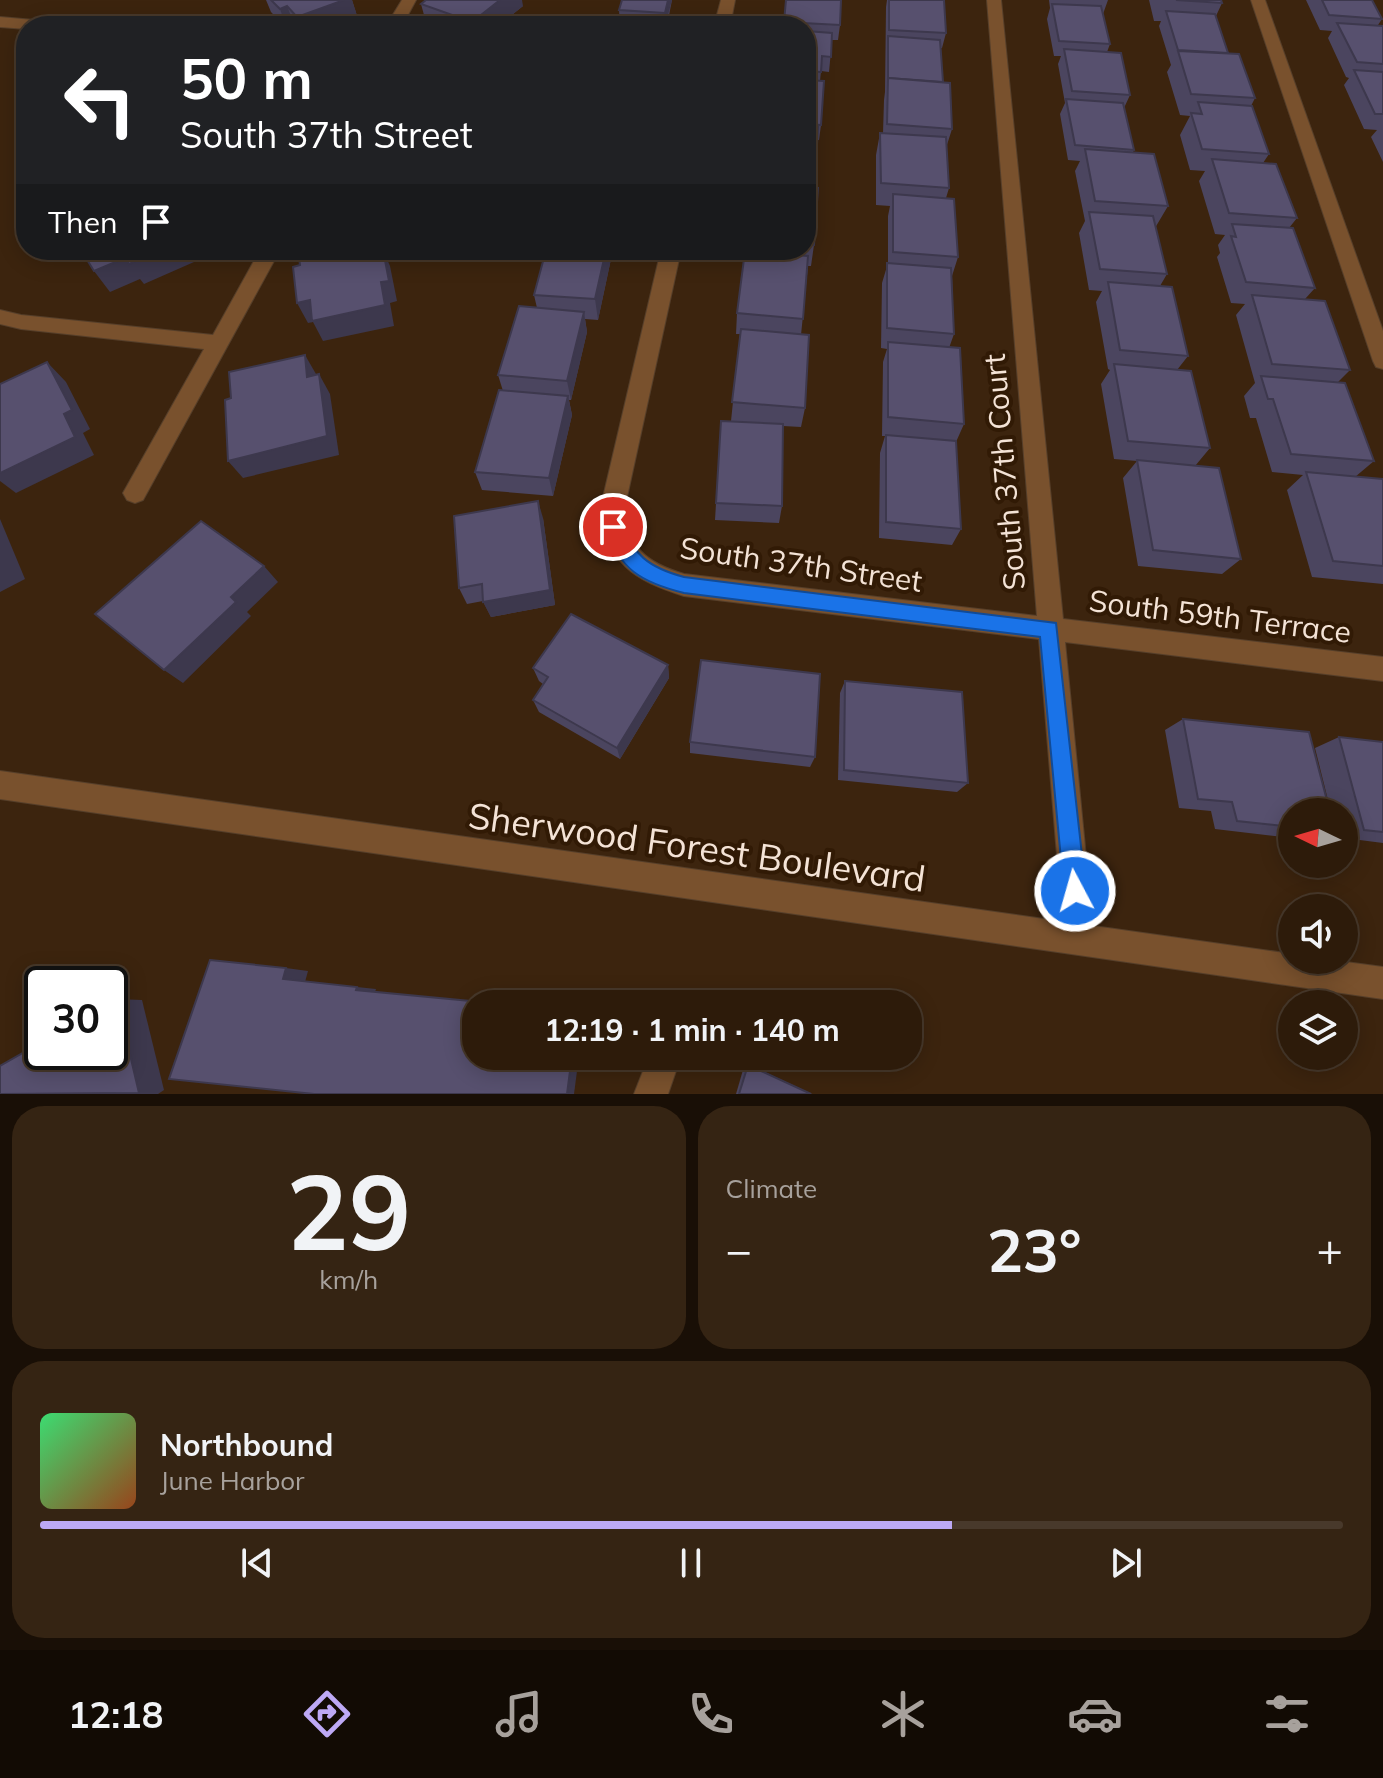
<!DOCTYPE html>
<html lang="en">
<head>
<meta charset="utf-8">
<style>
  :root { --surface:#2d1b0a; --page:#352413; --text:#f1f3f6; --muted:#a7a19c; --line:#48392b; --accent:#bda9f5 }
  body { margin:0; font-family:Mulish,sans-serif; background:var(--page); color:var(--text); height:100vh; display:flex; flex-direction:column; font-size:30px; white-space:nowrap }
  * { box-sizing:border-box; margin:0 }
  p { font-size:26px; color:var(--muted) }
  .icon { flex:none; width:44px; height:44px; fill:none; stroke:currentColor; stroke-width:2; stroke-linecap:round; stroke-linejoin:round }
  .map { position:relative; height:1094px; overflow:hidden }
  .sheet { display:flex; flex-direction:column; gap:12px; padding:12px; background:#190f06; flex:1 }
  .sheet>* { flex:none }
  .banner { position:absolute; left:16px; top:16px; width:800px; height:244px; border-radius:32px; box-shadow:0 4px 20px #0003,0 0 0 2px var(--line); background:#202124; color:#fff; overflow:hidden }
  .needle { width:52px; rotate:275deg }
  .tools { position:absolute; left:1278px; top:798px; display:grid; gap:16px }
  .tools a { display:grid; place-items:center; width:80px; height:80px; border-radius:50%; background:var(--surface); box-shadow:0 4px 20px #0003,0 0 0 2px var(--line); font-size:40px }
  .speed { position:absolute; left:24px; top:966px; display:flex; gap:16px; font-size:40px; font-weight:700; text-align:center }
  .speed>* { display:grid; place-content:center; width:104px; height:104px; border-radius:50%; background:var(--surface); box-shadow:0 4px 20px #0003,0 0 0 2px var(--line); line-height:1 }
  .speed .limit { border:4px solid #111; border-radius:12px; background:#fff; color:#111 }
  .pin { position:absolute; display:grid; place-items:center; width:68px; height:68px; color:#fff; margin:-34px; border:4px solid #fff; border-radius:50%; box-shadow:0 2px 8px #0007 }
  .me { position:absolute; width:88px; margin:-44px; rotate:354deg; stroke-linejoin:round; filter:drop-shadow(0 0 6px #0008) }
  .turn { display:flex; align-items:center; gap:28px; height:168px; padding:0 32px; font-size:36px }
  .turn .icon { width:104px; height:104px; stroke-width:2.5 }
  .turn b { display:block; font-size:56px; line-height:68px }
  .then { display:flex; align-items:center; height:76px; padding:0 32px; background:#0003; gap:16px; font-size:30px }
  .big { font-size:60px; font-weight:700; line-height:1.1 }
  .sheet .widget { flex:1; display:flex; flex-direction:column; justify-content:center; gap:12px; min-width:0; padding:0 28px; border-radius:32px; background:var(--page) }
  .sheet .dial { align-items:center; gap:0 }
  .dial b { font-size:104px; line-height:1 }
  .song { display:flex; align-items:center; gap:24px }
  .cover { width:96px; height:96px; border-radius:12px; background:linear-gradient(135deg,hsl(140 70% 55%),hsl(20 70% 35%)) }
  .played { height:8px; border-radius:4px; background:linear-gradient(90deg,var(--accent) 70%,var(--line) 70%) }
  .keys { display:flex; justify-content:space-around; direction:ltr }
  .heat { display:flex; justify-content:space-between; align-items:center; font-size:44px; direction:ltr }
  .sheet .tiles { flex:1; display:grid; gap:12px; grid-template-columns:1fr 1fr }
  .widget:last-child { grid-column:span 2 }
  .trip { position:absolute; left:462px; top:990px; width:460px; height:80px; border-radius:32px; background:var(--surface); box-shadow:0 4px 20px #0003,0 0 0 2px var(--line); font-weight:700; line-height:80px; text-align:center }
  .dock { display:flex; height:128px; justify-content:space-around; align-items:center; background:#120b04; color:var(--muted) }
  .dock .icon { width:56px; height:56px }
  .dock .selected { color:var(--accent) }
  .dock b { font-size:36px; color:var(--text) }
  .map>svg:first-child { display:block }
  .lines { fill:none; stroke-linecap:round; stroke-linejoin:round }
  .minor-casing { stroke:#563f2a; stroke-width:2 }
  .tertiary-casing { stroke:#563f2a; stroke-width:2 }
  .minor { fill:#79512d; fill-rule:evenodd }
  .tertiary { fill:#79512d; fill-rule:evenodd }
  .wall { fill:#4b455f }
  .shaded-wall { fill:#3d384d }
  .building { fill:#57506e; stroke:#3d384d; stroke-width:2 }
  .route { fill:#1a73e8; stroke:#114b97; stroke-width:2 }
  .labels { text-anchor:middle; stroke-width:8; stroke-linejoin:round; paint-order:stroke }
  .street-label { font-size:30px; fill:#f4e3d6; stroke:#311a05 }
  .near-street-label { font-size:36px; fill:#f4e3d6; stroke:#311a05 }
</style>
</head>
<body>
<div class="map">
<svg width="1383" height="1094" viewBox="0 0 1383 1094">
  <rect width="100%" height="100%" fill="#3c240e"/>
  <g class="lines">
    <defs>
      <g id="minor">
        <path d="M402 0H416L402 26H386Z"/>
        <path d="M721 0H735L730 26H714Z"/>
        <path d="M987 0H1001L1063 619 1383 657V681L1065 642 1094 939 1090 950 1079 954 1068 950 1064 939 1039 639 684 596C633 580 606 563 601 506L661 250H681L625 506C629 548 644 562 684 574L1037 616Z"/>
        <path d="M1251 0H1265L1383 331V369L1376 367 1373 361Z"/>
        <path d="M0 17 34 20 42 25 26 26V29L0 27Z"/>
        <path d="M260 250H280L143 500 135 503 127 500 123 493 127 486 204 349 21 329 0 324V310L21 315 213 335Z"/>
        <path d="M649 1056H675L678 1065 668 1094H634Z"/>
      </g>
      <path id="tertiary" d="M0 771 1292 954V960H1331L1383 967V999L0 799Z"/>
    </defs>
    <use href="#minor" class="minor-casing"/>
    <use href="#tertiary" class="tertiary-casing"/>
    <use href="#minor" class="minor"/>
    <use href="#tertiary" class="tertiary"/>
  </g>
  <g class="wall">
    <path d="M266 0H352L358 19 340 26H284L271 12Z"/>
    <path d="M622 0H672L667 26H612L620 25 619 10Z"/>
    <path d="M786 0 840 25 838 40H832L829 72 821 71 820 81 821 125 819 140H818L814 188V245L811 266H808L801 335 805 408 801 427 783 426 782 506 779 523 715 520 721 421 756 423 731 421 740 334H736L737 313 755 250H806V26H784Z"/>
    <path d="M887 0H944L946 33 942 48H940L943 82 952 129 946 148 949 188 946 198 958 257 952 276 954 334 949 348 964 424 956 442 961 529 952 545 879 538 880 453 885 436H882L883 362 887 349 881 348 882 283 888 263V216L890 206 876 205V155L880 133H883L884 100 885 92 886 7Z"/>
    <path d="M1049 0H1108L1103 14 1110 44 1107 52 1130 95 1124 108 1134 150 1133 152 1168 206 1155 228 1167 274 1160 286 1188 356 1177 370 1210 448 1195 466 1241 559 1222 574 1138 566 1123 478 1137 461 1114 459 1101 384 1110 370 1108 369 1096 302 1102 291 1089 290 1079 233 1085 221 1075 171 1080 161 1068 160 1060 114 1065 103 1058 64 1061 56H1054L1047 19 1050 8Z"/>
    <path d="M1149 0H1221L1222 3 1216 16 1228 53 1255 98 1251 106 1269 154 1263 163 1297 218 1289 228 1315 288 1305 299 1350 370 1338 382 1374 461 1355 477 1383 479V584L1312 577 1287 490 1303 475 1272 472 1256 418H1250L1244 396 1255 383 1236 315 1245 304 1231 303 1217 257 1220 253 1218 245 1225 235 1215 234 1199 181 1205 171 1190 170 1180 135 1190 116 1180 115 1167 72 1171 65 1159 26 1161 21H1154Z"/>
    <path d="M1306 0H1372L1382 19 1378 25 1383 26V162L1371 137 1377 130 1364 129 1344 85 1349 78 1346 77 1328 38 1332 31 1320 30Z"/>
    <path d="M421 4 523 6 498 26H427Z"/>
    <path d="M546 250H610L611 259 598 320 585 319 587 332 571 400H569L572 415 553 496 482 490 475 472 503 391 498 375 537 308 534 295Z"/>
    <path d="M543 518 555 605 491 617 483 601 467 604 459 588Z"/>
    <path d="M668 665 669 678 620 759 539 712 533 700 543 684 539 681 533 668Z"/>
    <path d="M845 681 968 783 957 792 838 780 840 693Z"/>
    <path d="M1183 719 1292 812V838L1215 829 1211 811 1179 808 1165 730Z"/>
    <path d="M1339 737 1383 742V843L1344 838V812H1331L1315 748Z"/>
    <path d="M690 742 815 757 810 767 690 753Z"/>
    <path d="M745 1063 812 1094H736Z"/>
  </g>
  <g class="shaded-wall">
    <path d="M344 0H352L358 19 340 26H301L297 17Z"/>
    <path d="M500 0H522L523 6 498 26H473L472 22Z"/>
    <path d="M668 0H672L665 26V13Z"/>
    <path d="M287 6 295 26H286L280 9Z"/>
    <path d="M161 250H206L191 257 194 262 144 284 140 279 110 292 94 271 125 258Z"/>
    <path d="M383 250 390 266 397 301 390 303 394 326 323 341 313 322 308 323 297 303 381 282Z"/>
    <path d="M606 250H610L611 259 598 320 595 299Z"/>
    <path d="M584 312 587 332 571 400 567 381Z"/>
    <path d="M305 355 316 374 319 396 307 377Z"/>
    <path d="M47 362 66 382 90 429 83 433 94 455 16 493 0 481V466L64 414Z"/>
    <path d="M319 374 330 394 339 455 243 478 228 461Z"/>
    <path d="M568 396 572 415 553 496 549 478Z"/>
    <path d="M538 501 543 518 555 605 491 617 483 602Z"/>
    <path d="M0 519 25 579 0 592Z"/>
    <path d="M264 566 278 582 247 612 251 616 183 683 164 670 231 597Z"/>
    <path d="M668 665 669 678 620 759 617 748Z"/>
    <path d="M286 968 308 971 305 982 283 979Z"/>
    <path d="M357 987 376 989 375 992 356 990Z"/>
    <path d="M117 999 142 1000 164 1090 158 1094H137Z"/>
    <path d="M572 1056H579L574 1094H567Z"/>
  </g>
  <g class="building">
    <path d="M271 0H344L297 17 287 6 280 9Z"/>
    <path d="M426 0H500L472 22 421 4Z"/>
    <path d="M622 0H668L665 13 619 10Z"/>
    <path d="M786 0H841L840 25 784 22Z"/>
    <path d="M889 0H944L946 33 889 30Z"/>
    <path d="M1176 0H1221L1222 3Z"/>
    <path d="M1322 0H1372L1382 19 1329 15Z"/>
    <path d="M1052 4 1101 6 1110 44 1059 41Z"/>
    <path d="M1166 11 1215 14 1228 53 1178 50Z"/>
    <path d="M628 19 667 21 666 26H612V24L626 25Z"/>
    <path d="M1337 23 1383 26V64L1357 62Z"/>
    <path d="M806 31 832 33 831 57 822 56 821 72 806 71Z"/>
    <path d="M888 36 940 40 943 82 888 78Z"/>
    <path d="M1064 49 1121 53 1130 95 1072 91Z"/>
    <path d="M1178 51 1239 54 1255 98 1191 94Z"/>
    <path d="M1354 70 1383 72V114H1375Z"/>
    <path d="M888 78 950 83 952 129 887 124Z"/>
    <path d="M806 80 824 81 821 125 806 124Z"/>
    <path d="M1066 99 1123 103 1134 150 1075 145Z"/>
    <path d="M1198 102 1252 106 1269 154 1202 149 1191 113 1202 114Z"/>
    <path d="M806 126 818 127 815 179H806Z"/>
    <path d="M880 133 946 137 949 188 881 183Z"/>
    <path d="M1085 149 1154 154 1168 206 1095 201Z"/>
    <path d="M1212 159 1276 164 1297 218 1229 213Z"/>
    <path d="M806 187 818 188 814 245 806 244Z"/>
    <path d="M893 194 954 199 958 257 893 252Z"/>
    <path d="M1089 212 1153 216 1167 274 1100 269Z"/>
    <path d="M1232 224 1293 228 1315 288 1246 282 1231 236 1236 237Z"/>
    <path d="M81 250H161L129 264 125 258 94 271Z"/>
    <path d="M298 250H383L389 281 381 282 385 305 312 321 310 300 297 303 293 267 300 265Z"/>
    <path d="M546 250H606L595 299 534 295Z"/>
    <path d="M745 251 808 256 803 319 737 313Z"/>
    <path d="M887 263 951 268 954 334 887 328Z"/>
    <path d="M1108 282 1172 287 1188 356 1120 350Z"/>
    <path d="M1252 295 1325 301 1350 370 1272 364Z"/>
    <path d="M519 306 584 312 567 381 498 375Z"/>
    <path d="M741 329 809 335 805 408 732 402Z"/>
    <path d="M888 342 960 348 964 424 888 417Z"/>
    <path d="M305 355 307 377 319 374 327 436 228 461 225 400 231 398 229 372Z"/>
    <path d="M47 362 72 410 64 414 75 437 0 473V384Z"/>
    <path d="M1114 364 1191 371 1210 448 1128 441Z"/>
    <path d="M1261 376 1345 383 1374 461 1291 454 1273 399H1268Z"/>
    <path d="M499 390 568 396 549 478 475 472Z"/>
    <path d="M721 421 783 424 782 506 716 503Z"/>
    <path d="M886 435 956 441 961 529 886 522Z"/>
    <path d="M1137 460 1219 468 1241 559 1153 550Z"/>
    <path d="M1306 472 1383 479V566L1333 561Z"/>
    <path d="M538 501 550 590 483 602 482 584 459 588 454 516Z"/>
    <path d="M201 521 264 566 231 597 236 602 164 670 95 614Z"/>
    <path d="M571 614 668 665 617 748 533 700 548 677 533 668Z"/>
    <path d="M701 660 820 674 815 757 690 742Z"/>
    <path d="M845 681 962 692 968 783 844 770Z"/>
    <path d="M1183 719 1309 732 1330 812H1292V827L1237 821 1232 802 1198 799Z"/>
    <path d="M1339 737 1383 742V832L1364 830Z"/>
    <path d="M210 960 286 968 283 979 357 987 356 990 502 1004H476V1056H572L567 1094H314L169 1079Z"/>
    <path d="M117 999 139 1093 0 1094V1066L42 1042V1052H110V1003Z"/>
    <path d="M748 1065 811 1094H739Z"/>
  </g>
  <path class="route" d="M613 519 619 522C635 555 647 567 684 577L1056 623 1086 891 1083 899 1075 902 1067 899 1064 891 1040 637 684 593C640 582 621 570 604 527L607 522Z"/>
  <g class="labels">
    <g class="street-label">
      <text transform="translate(1005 472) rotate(-95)" y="10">South 37th Court</text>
      <text transform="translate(801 565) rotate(8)" y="10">South 37th Street</text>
      <text transform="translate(1220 617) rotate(7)" y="10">South 59th Terrace</text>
    </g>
    <g class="near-street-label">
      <text transform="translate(697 847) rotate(8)" y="13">Sherwood Forest Boulevard</text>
    </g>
  </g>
</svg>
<div class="tools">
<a><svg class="needle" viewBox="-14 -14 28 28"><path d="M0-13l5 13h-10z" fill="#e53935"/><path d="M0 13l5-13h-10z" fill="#a7a19c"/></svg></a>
<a><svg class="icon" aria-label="sound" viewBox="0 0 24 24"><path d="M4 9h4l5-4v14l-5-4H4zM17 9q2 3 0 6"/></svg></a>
<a><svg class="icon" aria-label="layers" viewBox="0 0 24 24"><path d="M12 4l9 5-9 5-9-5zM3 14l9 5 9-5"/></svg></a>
</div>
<div class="speed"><div class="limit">30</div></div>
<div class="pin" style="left:613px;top:527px;background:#d93025"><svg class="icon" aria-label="arrive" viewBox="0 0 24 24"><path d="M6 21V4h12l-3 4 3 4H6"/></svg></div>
<svg class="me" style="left:1075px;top:891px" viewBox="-20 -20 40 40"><circle r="17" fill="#1a73e8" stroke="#fff" stroke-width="3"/><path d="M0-11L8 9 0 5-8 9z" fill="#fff"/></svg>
<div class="trip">12:19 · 1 min · 140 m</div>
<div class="banner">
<div class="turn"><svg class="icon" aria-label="left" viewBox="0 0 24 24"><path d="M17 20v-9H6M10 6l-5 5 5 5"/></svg><div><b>50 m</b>South 37th Street</div></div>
<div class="then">Then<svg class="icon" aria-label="arrive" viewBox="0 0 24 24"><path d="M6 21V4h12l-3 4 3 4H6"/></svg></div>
</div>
</div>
<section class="sheet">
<div class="tiles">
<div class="widget dial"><b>29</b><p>km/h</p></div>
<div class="widget"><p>Climate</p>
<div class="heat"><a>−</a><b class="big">23°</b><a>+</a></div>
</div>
<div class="widget">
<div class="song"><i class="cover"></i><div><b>Northbound</b><p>June Harbor</p></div></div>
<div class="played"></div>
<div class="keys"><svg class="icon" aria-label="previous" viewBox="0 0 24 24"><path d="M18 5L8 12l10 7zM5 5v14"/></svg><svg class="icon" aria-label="pause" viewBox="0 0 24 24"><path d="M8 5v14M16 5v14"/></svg><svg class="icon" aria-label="next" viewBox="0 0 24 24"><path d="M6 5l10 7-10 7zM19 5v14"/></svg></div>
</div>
</div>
</section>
<nav class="dock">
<b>12:18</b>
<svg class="icon selected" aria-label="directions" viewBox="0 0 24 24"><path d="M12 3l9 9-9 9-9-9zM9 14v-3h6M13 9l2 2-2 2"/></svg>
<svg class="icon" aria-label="music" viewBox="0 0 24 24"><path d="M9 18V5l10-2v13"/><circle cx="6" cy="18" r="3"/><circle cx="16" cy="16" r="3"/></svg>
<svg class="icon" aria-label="phone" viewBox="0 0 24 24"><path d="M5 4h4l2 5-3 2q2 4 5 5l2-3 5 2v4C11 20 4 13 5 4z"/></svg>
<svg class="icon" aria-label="climate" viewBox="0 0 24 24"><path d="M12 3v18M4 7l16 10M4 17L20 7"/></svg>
<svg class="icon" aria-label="car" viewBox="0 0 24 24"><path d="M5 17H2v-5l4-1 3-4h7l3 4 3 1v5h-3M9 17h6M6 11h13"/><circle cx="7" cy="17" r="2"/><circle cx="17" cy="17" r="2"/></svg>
<svg class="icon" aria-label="filters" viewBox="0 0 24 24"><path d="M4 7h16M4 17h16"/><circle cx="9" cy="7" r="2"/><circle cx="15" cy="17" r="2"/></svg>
</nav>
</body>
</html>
